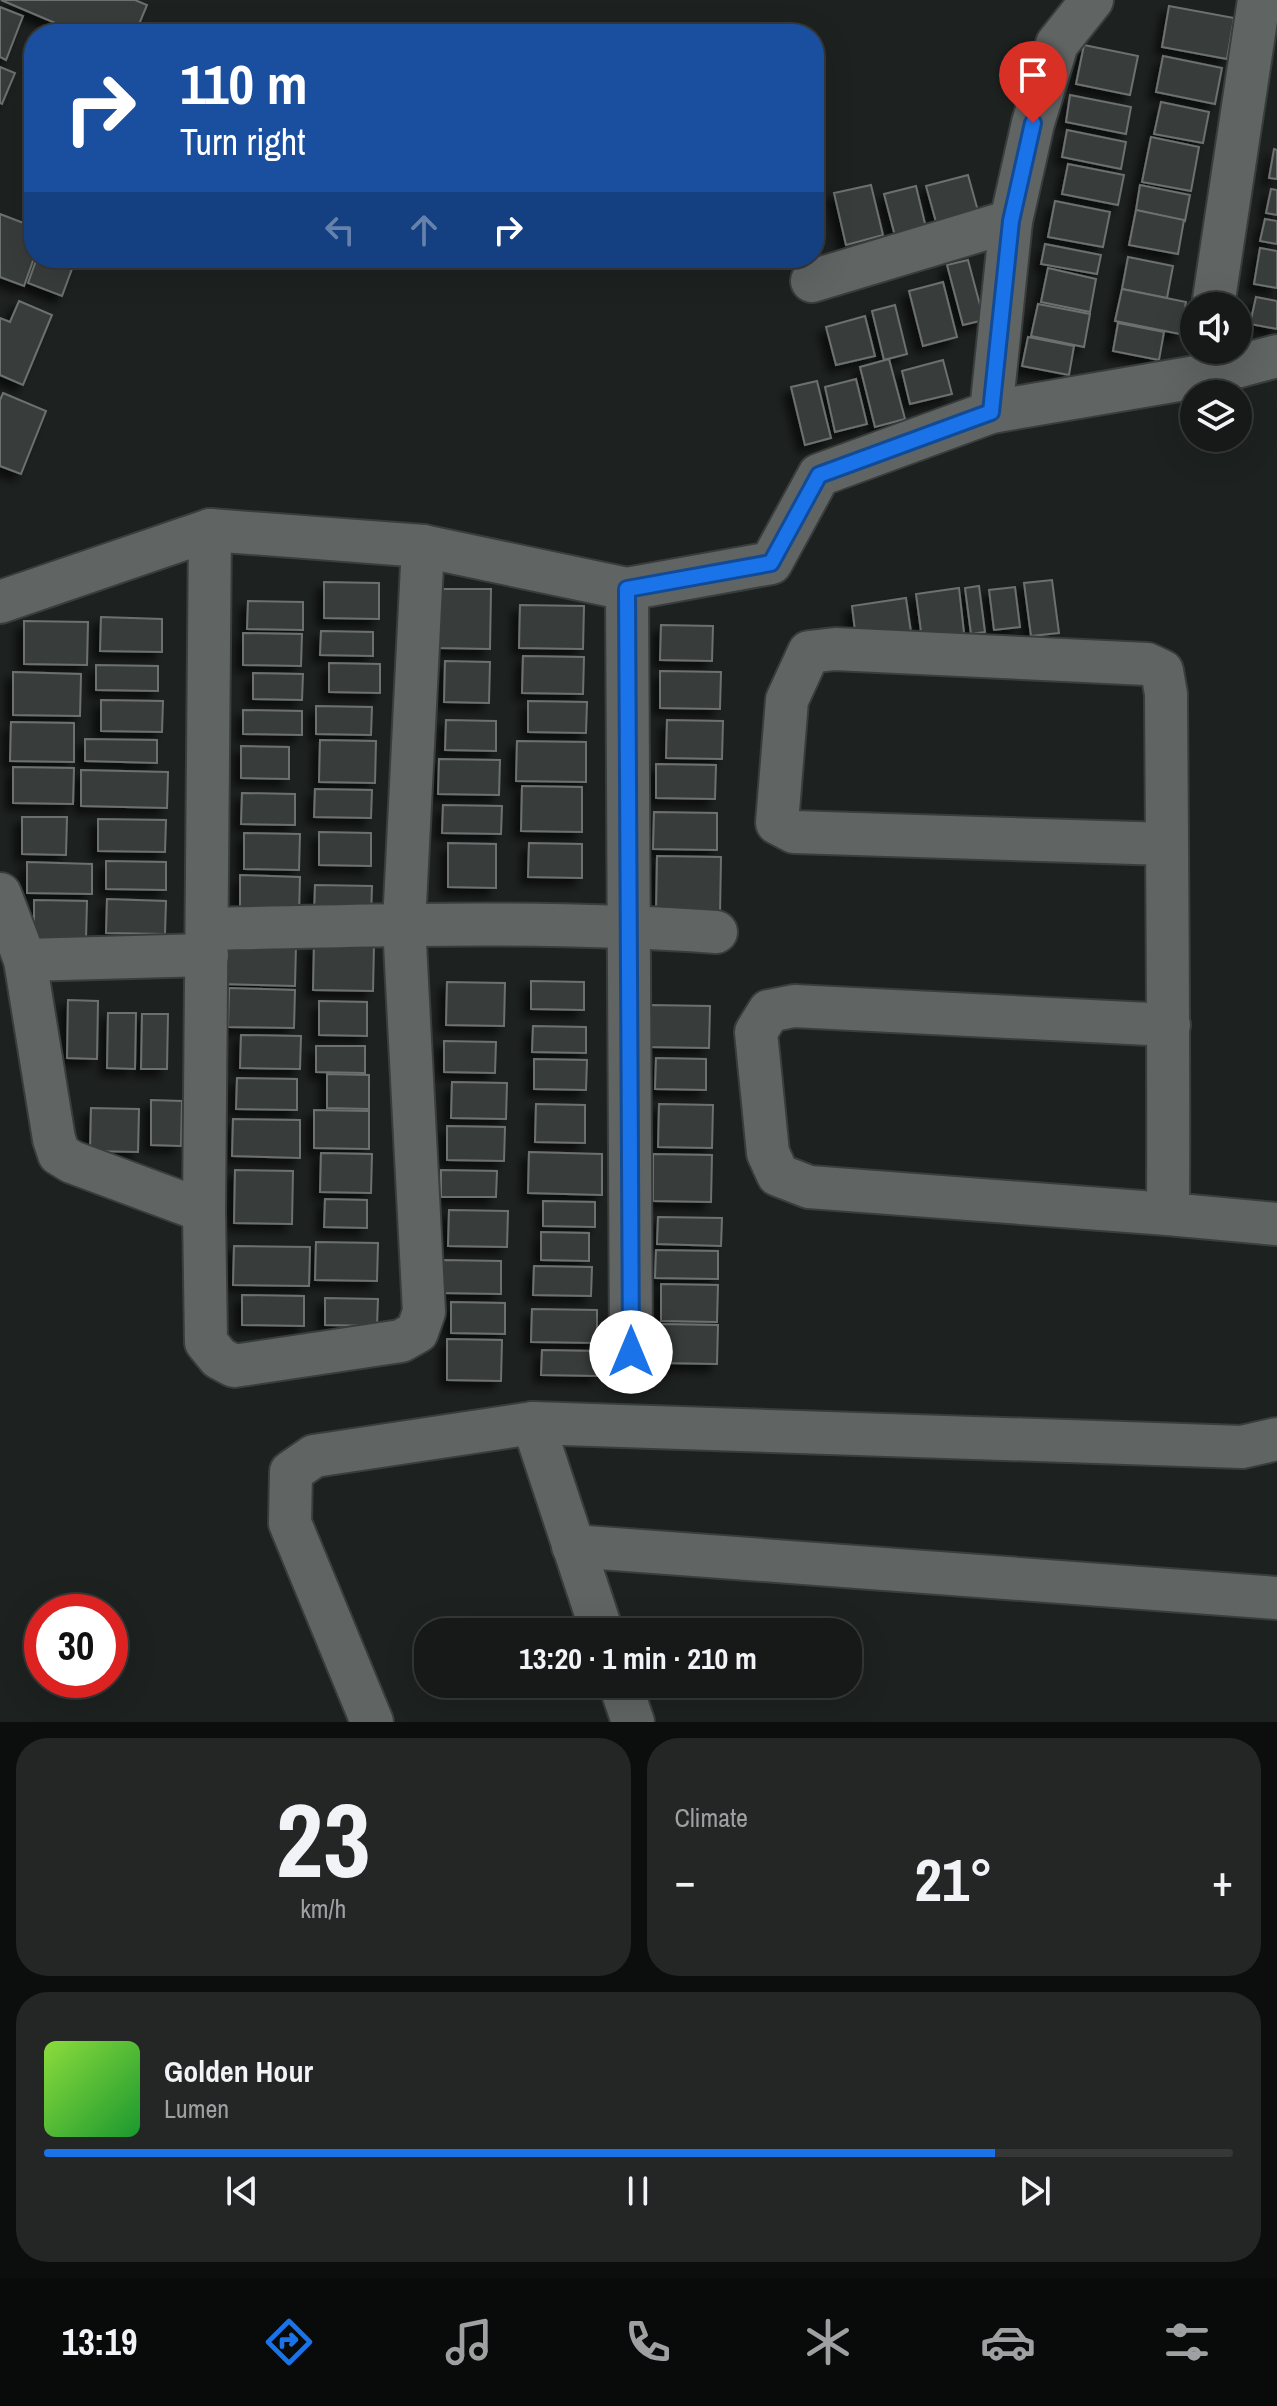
<!DOCTYPE html>
<html lang="en">
<head>
<meta charset="utf-8">
<style>
  :root { --surface:#161918; --page:#232625; --text:#f1f3f6; --muted:#9ea0a2; --line:#353837; --accent:#1a73e8 }
  body { margin:0; font-family:"Archivo Narrow",sans-serif; background:var(--page); color:var(--text); height:100vh; display:flex; flex-direction:column; font-size:30px; white-space:nowrap }
  * { box-sizing:border-box; margin:0 }
  p { font-size:26px; color:var(--muted) }
  .icon { flex:none; width:44px; height:44px; fill:none; stroke:currentColor; stroke-width:2; stroke-linecap:round; stroke-linejoin:round }
  .map { position:relative; height:1722px; overflow:hidden }
  .details { display:flex; flex-direction:column; gap:16px; padding:16px; background:#0c0e0d; flex:1 }
  .details>* { flex:none }
  .guide { position:absolute; left:24px; top:24px; width:800px; height:244px; border-radius:32px; box-shadow:0 8px 32px #0002,0 0 0 2px var(--line); background:#1a4fa0; color:#fff; overflow:hidden }
  .fabs { position:absolute; left:1180px; top:292px; display:grid; gap:16px }
  .fabs a { display:grid; place-items:center; width:72px; height:72px; border-radius:50%; background:var(--surface); box-shadow:0 8px 32px #0002,0 0 0 2px var(--line); font-size:40px }
  .speed { position:absolute; left:24px; top:1594px; display:flex; gap:16px; font-size:40px; font-weight:700; text-align:center }
  .speed>* { display:grid; place-content:center; width:104px; height:104px; border-radius:50%; background:var(--surface); box-shadow:0 8px 32px #0002,0 0 0 2px var(--line); line-height:1 }
  .speed .limit { border:12px solid #d22; background:#fff; color:#111 }
  .pin { position:absolute; display:grid; place-items:center; width:68px; height:68px; color:#fff; margin:-82px -34px; border-radius:50% 50% 50% 0; rotate:-45deg; box-shadow:0 0 8px #0007 }
  .pin .icon { rotate:45deg }
  .me { position:absolute; width:88px; margin:-44px; rotate:0deg; stroke-linejoin:round; filter:drop-shadow(0 0 6px #0008) }
  .turn { display:flex; align-items:center; gap:28px; height:168px; padding:0 24px; font-size:36px }
  .turn .icon { width:104px; height:104px; stroke-width:2.5 }
  .turn b { display:block; font-size:56px; line-height:68px }
  .lanes { display:flex; align-items:center; height:76px; padding:0 24px; background:#0003; justify-content:center; gap:40px; direction:ltr }
  .lanes .off { opacity:.35 }
  .big { font-size:60px; font-weight:800; line-height:1.1 }
  .details .card { flex:1; display:flex; flex-direction:column; justify-content:center; gap:12px; min-width:0; padding:0 28px; border-radius:32px; background:var(--page) }
  .details .dial { align-items:center; gap:0 }
  .dial b { font-size:104px; line-height:1 }
  .song { display:flex; align-items:center; gap:24px }
  .cover { width:96px; height:96px; border-radius:12px; background:linear-gradient(135deg,hsl(90 70% 55%),hsl(130 70% 35%)) }
  .played { height:8px; border-radius:4px; background:linear-gradient(90deg,var(--accent) 80%,var(--line) 80%) }
  .keys { display:flex; justify-content:space-around; direction:ltr }
  .heat { display:flex; justify-content:space-between; align-items:center; font-size:44px; direction:ltr }
  .details .tiles { flex:1; display:grid; gap:16px; grid-template-columns:1fr 1fr }
  .card:last-child { grid-column:span 2 }
  .trip { position:absolute; left:414px; top:1618px; width:448px; height:80px; border-radius:32px; background:var(--surface); box-shadow:0 8px 32px #0002,0 0 0 2px var(--line); font-weight:800; line-height:80px; text-align:center }
  .tabs { display:flex; height:128px; justify-content:space-around; align-items:center; background:#090a0a; color:var(--muted) }
  .tabs .icon { width:56px; height:56px }
  .tabs .current { color:var(--accent) }
  .tabs b { font-size:36px; color:var(--text) }
  .map>svg:first-child { display:block }
  .building { fill:#383c3b; stroke:#6c7170; stroke-width:2; filter:url(#shadow) }
  .lines { fill:none; stroke-linecap:round; stroke-linejoin:round }
  .street-casing { stroke:#3a3d3d; stroke-width:46 }
  .street { stroke:#606564; stroke-width:42 }
  .route-casing { stroke:#114b97; stroke-width:20 }
  .route { stroke:#1a73e8; stroke-width:14 }
</style>
</head>
<body>
<div class="map">
<svg width="1277" height="1722" viewBox="0 0 1277 1722">
  <defs>
    <filter id="shadow"><feDropShadow dx="-7" dy="7" stdDeviation="4" flood-color="#0009"/></filter>
  </defs>
  <rect width="100%" height="100%" fill="#1d2120"/>
  <g class="building">
    <path d="M1 0H135L147 5 135 34H81Z"/>
    <path d="M1169 6 1234 18 1227 59 1162 47Z"/>
    <path d="M0 7 23 16 6 60 0 57Z"/>
    <path d="M1084 45 1138 56 1130 95 1076 84Z"/>
    <path d="M1163 56 1222 68 1215 104 1156 92Z"/>
    <path d="M0 67 15 73 2 104 0 103Z"/>
    <path d="M1070 95 1131 107 1126 134 1066 122Z"/>
    <path d="M1161 102 1209 112 1203 143 1154 134Z"/>
    <path d="M1067 130 1126 142 1121 169 1062 157Z"/>
    <path d="M1151 137 1199 147 1191 191 1142 182Z"/>
    <path d="M1274 149 1277 150V179L1269 178Z"/>
    <path d="M1068 164 1124 175 1118 205 1062 194Z"/>
    <path d="M968 175 978 211 936 222 926 186Z"/>
    <path d="M871 185 883 235 846 245 834 193Z"/>
    <path d="M1140 185 1190 195 1185 221 1136 210Z"/>
    <path d="M916 186 926 228 895 236 884 194Z"/>
    <path d="M1271 189 1277 190V215L1266 213Z"/>
    <path d="M1055 201 1110 212 1103 247 1048 237Z"/>
    <path d="M1136 210 1184 220 1178 254 1129 245Z"/>
    <path d="M0 214 34 227V258L24 286 0 277Z"/>
    <path d="M1265 219 1277 221V244L1260 241Z"/>
    <path d="M1045 244 1101 255 1097 274 1041 264Z"/>
    <path d="M1260 248 1277 251V288L1254 284Z"/>
    <path d="M1128 257 1173 266 1167 298 1122 289Z"/>
    <path d="M37 258H76L62 296 28 283Z"/>
    <path d="M968 260 984 320 963 325 947 265Z"/>
    <path d="M1048 268 1096 279 1090 312 1041 302Z"/>
    <path d="M943 282 957 337 923 346 909 291Z"/>
    <path d="M1122 289 1186 302 1180 334 1115 321Z"/>
    <path d="M1256 297 1277 301V329L1250 324Z"/>
    <path d="M19 301 52 315 23 385 0 375V318L10 322Z"/>
    <path d="M1038 304 1090 314 1084 347 1031 336Z"/>
    <path d="M895 305 907 354 884 360 872 311Z"/>
    <path d="M865 316 875 356 836 365 826 327Z"/>
    <path d="M1118 323 1164 332 1159 360 1113 351Z"/>
    <path d="M1028 337 1074 346 1069 375 1022 366Z"/>
    <path d="M889 359 905 419 875 427 860 367Z"/>
    <path d="M943 360 952 394 910 404 902 371Z"/>
    <path d="M856 379 867 424 835 432 825 387Z"/>
    <path d="M817 381 831 438 805 445 791 387Z"/>
    <path d="M3 393 46 411 21 474 0 466V400Z"/>
    <path d="M1052 580 1059 633 1031 636 1024 583Z"/>
    <path d="M324 582 379 583V619L324 618Z"/>
    <path d="M979 586 985 632 971 634 965 588Z"/>
    <path d="M1015 587 1020 627 994 630 989 590Z"/>
    <path d="M959 588 964 633 922 639 916 594Z"/>
    <path d="M440 589H491L490 649 439 648Z"/>
    <path d="M906 598 912 639 857 647 852 606Z"/>
    <path d="M248 601 303 602V630L247 629Z"/>
    <path d="M520 605 584 606 583 649 519 648Z"/>
    <path d="M101 617 162 619V652L100 651Z"/>
    <path d="M24 621 88 622 87 665 24 664Z"/>
    <path d="M661 625 713 626 712 661 660 660Z"/>
    <path d="M321 631 373 632V656L320 655Z"/>
    <path d="M243 633 302 634 301 666 243 665Z"/>
    <path d="M523 656 584 657 583 694 522 693Z"/>
    <path d="M445 661 490 662 489 703 444 702Z"/>
    <path d="M329 663 380 664V693L329 692Z"/>
    <path d="M96 665 158 666V691L96 690Z"/>
    <path d="M660 671 721 672 720 709 660 708Z"/>
    <path d="M13 672 81 674 80 716 13 715Z"/>
    <path d="M253 673 303 674 302 700 253 699Z"/>
    <path d="M101 700 163 701 162 732 101 731Z"/>
    <path d="M528 701 587 702 586 733 528 732Z"/>
    <path d="M316 706 372 707 371 735 316 734Z"/>
    <path d="M243 710 302 711V735L243 734Z"/>
    <path d="M446 720 496 721V751L445 750Z"/>
    <path d="M667 720 723 721 722 759 666 758Z"/>
    <path d="M11 722 74 723V762L10 761Z"/>
    <path d="M85 739 157 740V763L85 761Z"/>
    <path d="M320 740 376 741 375 783 319 782Z"/>
    <path d="M517 741 586 742V782L516 781Z"/>
    <path d="M241 746 289 747V779L241 778Z"/>
    <path d="M439 759 500 760 499 795 438 794Z"/>
    <path d="M656 764 716 765 715 799 656 798Z"/>
    <path d="M13 767 74 768 73 804 13 803Z"/>
    <path d="M81 770 168 772 167 808 81 806Z"/>
    <path d="M522 786 582 787V832L521 831Z"/>
    <path d="M315 789 372 790 371 818 314 817Z"/>
    <path d="M242 793 295 794V825L241 824Z"/>
    <path d="M443 805 502 806 501 834 442 833Z"/>
    <path d="M654 812 717 813V850L653 849Z"/>
    <path d="M22 817H67L66 855 22 854Z"/>
    <path d="M98 819 166 820 165 852 98 851Z"/>
    <path d="M319 832 371 833V866L319 865Z"/>
    <path d="M244 833 300 834 299 870 244 869Z"/>
    <path d="M448 843 496 844V888L448 887Z"/>
    <path d="M529 843 582 844V878L528 877Z"/>
    <path d="M657 856 721 857 720 914 656 913Z"/>
    <path d="M106 861 166 862V890L106 889Z"/>
    <path d="M27 862 92 864V894L27 893Z"/>
    <path d="M240 875 300 877 299 915 240 914Z"/>
    <path d="M315 885 372 886 371 917 314 916Z"/>
    <path d="M107 899 166 901 165 934 106 933Z"/>
    <path d="M34 900 87 901 86 939 34 938Z"/>
    <path d="M222 943 296 944 295 986 221 984Z"/>
    <path d="M314 944 374 945 373 991 313 990Z"/>
    <path d="M531 981 584 982V1010L531 1009Z"/>
    <path d="M447 982 505 983 504 1026 446 1025Z"/>
    <path d="M229 988 295 990 294 1028 228 1027Z"/>
    <path d="M68 1000 98 1001 97 1059 67 1058Z"/>
    <path d="M319 1001 367 1002V1036L319 1035Z"/>
    <path d="M650 1005 710 1006 709 1048 649 1047Z"/>
    <path d="M108 1013H136L135 1069 107 1068Z"/>
    <path d="M142 1014H168L167 1069H141Z"/>
    <path d="M533 1026 586 1027V1053L532 1052Z"/>
    <path d="M241 1035 301 1036 300 1069 240 1068Z"/>
    <path d="M444 1041 496 1042 495 1073 444 1072Z"/>
    <path d="M316 1046H365V1073L316 1072Z"/>
    <path d="M656 1058 706 1059V1090L655 1089Z"/>
    <path d="M534 1059 587 1060 586 1090 534 1089Z"/>
    <path d="M327 1074 369 1075V1109L327 1108Z"/>
    <path d="M237 1078 297 1079V1110L236 1109Z"/>
    <path d="M452 1082 507 1083 506 1119 451 1118Z"/>
    <path d="M151 1100 182 1101 181 1146 151 1145Z"/>
    <path d="M536 1104 585 1105V1143L535 1142Z"/>
    <path d="M659 1104 713 1105 712 1148 658 1147Z"/>
    <path d="M91 1108 139 1109 138 1152 90 1151Z"/>
    <path d="M314 1110 369 1111V1149L314 1148Z"/>
    <path d="M233 1119 300 1120V1158L232 1156Z"/>
    <path d="M447 1126 505 1127 504 1161 447 1160Z"/>
    <path d="M529 1152 602 1154V1195L528 1193Z"/>
    <path d="M321 1153 372 1154 371 1193 320 1192Z"/>
    <path d="M653 1154 712 1155 711 1202 653 1201Z"/>
    <path d="M235 1170 293 1171 292 1224 234 1223Z"/>
    <path d="M441 1170 497 1171 496 1197H441Z"/>
    <path d="M325 1199 367 1200V1228L324 1227Z"/>
    <path d="M543 1201 595 1202V1227L543 1226Z"/>
    <path d="M449 1210 508 1211 507 1247 448 1246Z"/>
    <path d="M658 1217 722 1218 721 1246 657 1244Z"/>
    <path d="M541 1232 589 1233V1261L541 1260Z"/>
    <path d="M316 1242 378 1243 377 1281 315 1280Z"/>
    <path d="M234 1246 310 1247 309 1286 233 1285Z"/>
    <path d="M656 1250 718 1251V1279L655 1278Z"/>
    <path d="M442 1260 501 1261V1294L441 1293Z"/>
    <path d="M534 1266 592 1267 591 1296 533 1295Z"/>
    <path d="M661 1284 718 1285 717 1322 661 1321Z"/>
    <path d="M242 1295 304 1296V1326L242 1325Z"/>
    <path d="M325 1298 378 1299 377 1326 325 1325Z"/>
    <path d="M451 1302 505 1303V1334L451 1333Z"/>
    <path d="M532 1309 597 1310V1343L531 1342Z"/>
    <path d="M661 1324 718 1325 717 1364 661 1363Z"/>
    <path d="M447 1339 502 1340 501 1381 447 1380Z"/>
    <path d="M542 1350 599 1351 598 1376 541 1375Z"/>
  </g>
  <g class="lines">
    <defs>
      <g id="street">
        <path d="M812 281 1011 221"/>
        <path d="M1213 306 1259 0"/>
        <path d="M991 412 1011 221 1033 123 1057 44 1092 0"/>
        <path d="M210 530 204 1211 206 1342 219 1358 234 1366 401 1341 417 1332 424 1312 404 924 423 546"/>
        <path d="M627 589 631 1352"/>
        <path d="M0 602 210 530 423 546 627 589 771 563 819 475 991 412 1202 376 1277 356"/>
        <path d="M1167 844 794 832 777 823 787 700 809 652 835 649 1147 664 1162 671 1166 694C1167 867 1169 1041 1168 1214L1277 1224"/>
        <path d="M0 894 25 960 54 1139 59 1154 72 1162 204 1211"/>
        <path d="M209 929C378 925 547 920 716 932"/>
        <path d="M25 960 207 955"/>
        <path d="M1168 1214 809 1187 778 1175 768 1153 756 1032 769 1011 794 1006 1169 1025"/>
        <path d="M533 1423 602 1632"/>
        <path d="M573 1546 1277 1598"/>
        <path d="M620 1684 633 1722"/>
        <path d="M372 1722 290 1523 291 1472 314 1456 533 1423 1242 1447 1277 1439"/>
      </g>
    </defs>
    <use href="#street" class="street-casing"/>
    <use href="#street" class="street"/>
  </g>
  <g class="lines">
    <defs>
      <path id="route" d="M631 1352 627 589 771 563 819 475 991 412 1011 221 1033 123"/>
    </defs>
    <use href="#route" class="route-casing"/>
    <use href="#route" class="route"/>
  </g>
</svg>
<div class="fabs">
<a><svg class="icon" aria-label="sound" viewBox="0 0 24 24"><path d="M4 9h4l5-4v14l-5-4H4zM17 9q2 3 0 6"/></svg></a>
<a><svg class="icon" aria-label="layers" viewBox="0 0 24 24"><path d="M12 4l9 5-9 5-9-5zM3 14l9 5 9-5"/></svg></a>
</div>
<div class="speed"><div class="limit">30</div></div>
<div class="pin" style="left:1033px;top:123px;background:#d93025"><svg class="icon" aria-label="arrive" viewBox="0 0 24 24"><path d="M6 21V4h12l-3 4 3 4H6"/></svg></div>
<svg class="me" style="left:631px;top:1352px" viewBox="-20 -20 40 40"><circle r="19" fill="#fff"/><path d="M0-13L10 11 0 6-10 11z" fill="#1a73e8"/></svg>
<div class="trip">13:20 · 1 min · 210 m</div>
<div class="guide">
<div class="turn"><svg class="icon" aria-label="right" viewBox="0 0 24 24"><path d="M7 20v-9h11M14 6l5 5-5 5"/></svg><div><b>110 m</b>Turn right</div></div>
<div class="lanes"><svg class="icon off" aria-label="left" viewBox="0 0 24 24"><path d="M17 20v-9H6M10 6l-5 5 5 5"/></svg><svg class="icon off" aria-label="ahead" viewBox="0 0 24 24"><path d="M12 20V5M6 11l6-6 6 6"/></svg><svg class="icon" aria-label="right" viewBox="0 0 24 24"><path d="M7 20v-9h11M14 6l5 5-5 5"/></svg></div>
</div>
</div>
<section class="details">
<div class="tiles">
<div class="card dial"><b>23</b><p>km/h</p></div>
<div class="card"><p>Climate</p>
<div class="heat"><a>−</a><b class="big">21°</b><a>+</a></div>
</div>
<div class="card">
<div class="song"><i class="cover"></i><div><b>Golden Hour</b><p>Lumen</p></div></div>
<div class="played"></div>
<div class="keys"><svg class="icon" aria-label="previous" viewBox="0 0 24 24"><path d="M18 5L8 12l10 7zM5 5v14"/></svg><svg class="icon" aria-label="pause" viewBox="0 0 24 24"><path d="M8 5v14M16 5v14"/></svg><svg class="icon" aria-label="next" viewBox="0 0 24 24"><path d="M6 5l10 7-10 7zM19 5v14"/></svg></div>
</div>
</div>
</section>
<nav class="tabs">
<b>13:19</b>
<svg class="icon current" aria-label="directions" viewBox="0 0 24 24"><path d="M12 3l9 9-9 9-9-9zM9 14v-3h6M13 9l2 2-2 2"/></svg>
<svg class="icon" aria-label="music" viewBox="0 0 24 24"><path d="M9 18V5l10-2v13"/><circle cx="6" cy="18" r="3"/><circle cx="16" cy="16" r="3"/></svg>
<svg class="icon" aria-label="phone" viewBox="0 0 24 24"><path d="M5 4h4l2 5-3 2q2 4 5 5l2-3 5 2v4C11 20 4 13 5 4z"/></svg>
<svg class="icon" aria-label="climate" viewBox="0 0 24 24"><path d="M12 3v18M4 7l16 10M4 17L20 7"/></svg>
<svg class="icon" aria-label="car" viewBox="0 0 24 24"><path d="M5 17H2v-5l4-1 3-4h7l3 4 3 1v5h-3M9 17h6M6 11h13"/><circle cx="7" cy="17" r="2"/><circle cx="17" cy="17" r="2"/></svg>
<svg class="icon" aria-label="filters" viewBox="0 0 24 24"><path d="M4 7h16M4 17h16"/><circle cx="9" cy="7" r="2"/><circle cx="15" cy="17" r="2"/></svg>
</nav>
</body>
</html>
